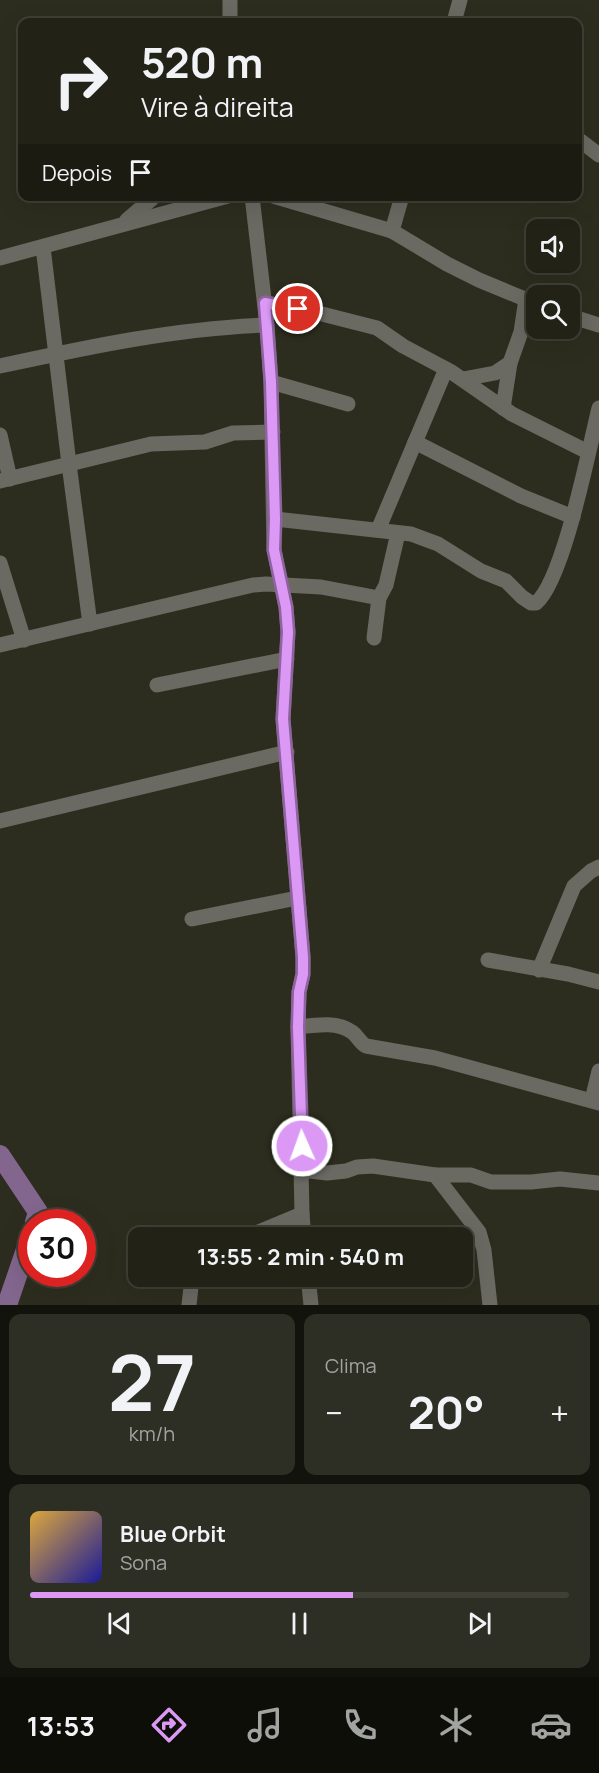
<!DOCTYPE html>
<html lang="pt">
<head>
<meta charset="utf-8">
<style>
  :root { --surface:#222217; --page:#2e2f24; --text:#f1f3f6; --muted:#a2a4a1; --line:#3f3f36; --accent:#db99f5 }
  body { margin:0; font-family:Manrope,sans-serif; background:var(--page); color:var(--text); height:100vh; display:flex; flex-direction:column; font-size:22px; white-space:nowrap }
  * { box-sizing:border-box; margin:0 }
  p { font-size:20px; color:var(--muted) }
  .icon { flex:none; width:33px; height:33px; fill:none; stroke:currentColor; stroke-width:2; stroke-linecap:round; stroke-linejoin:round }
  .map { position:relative; height:1305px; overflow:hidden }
  .sheet { display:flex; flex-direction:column; gap:9px; padding:9px; background:#13130d; flex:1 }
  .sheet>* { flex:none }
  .hud { position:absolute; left:18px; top:18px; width:564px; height:183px; border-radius:12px; box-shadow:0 6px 24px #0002,0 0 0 2px var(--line); background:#222217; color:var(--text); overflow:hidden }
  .tools { position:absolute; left:526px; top:219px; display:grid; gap:12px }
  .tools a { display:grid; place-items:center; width:54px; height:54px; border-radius:12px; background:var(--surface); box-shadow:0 6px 24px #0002,0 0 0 2px var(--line); font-size:30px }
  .speed { position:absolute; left:18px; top:1209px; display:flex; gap:12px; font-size:30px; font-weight:700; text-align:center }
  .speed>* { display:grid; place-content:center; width:78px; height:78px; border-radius:50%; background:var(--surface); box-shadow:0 6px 24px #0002,0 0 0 2px var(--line); line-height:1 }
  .speed .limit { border:9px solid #d22; background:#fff; color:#111 }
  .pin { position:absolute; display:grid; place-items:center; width:51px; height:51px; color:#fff; margin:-26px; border:3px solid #fff; border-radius:50%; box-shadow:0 2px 6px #0007 }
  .me { position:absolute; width:66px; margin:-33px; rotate:358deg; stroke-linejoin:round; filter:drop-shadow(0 0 4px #0008) }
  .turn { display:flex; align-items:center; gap:21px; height:126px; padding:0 24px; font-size:27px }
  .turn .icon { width:78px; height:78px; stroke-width:2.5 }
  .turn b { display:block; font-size:42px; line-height:51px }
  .then { display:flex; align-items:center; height:57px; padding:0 24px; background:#0003; gap:12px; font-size:22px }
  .big { font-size:45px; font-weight:700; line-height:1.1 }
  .sheet .card { flex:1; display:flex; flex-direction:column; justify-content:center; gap:9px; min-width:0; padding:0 21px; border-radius:12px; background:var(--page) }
  .sheet .dial { align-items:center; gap:0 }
  .dial b { font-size:78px; line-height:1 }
  .song { display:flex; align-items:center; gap:18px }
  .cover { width:72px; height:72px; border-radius:9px; background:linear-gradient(135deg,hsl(40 70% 55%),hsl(240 70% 35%)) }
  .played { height:6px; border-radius:3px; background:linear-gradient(90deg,var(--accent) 60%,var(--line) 60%) }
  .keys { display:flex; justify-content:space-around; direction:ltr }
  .heat { display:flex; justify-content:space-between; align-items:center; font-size:33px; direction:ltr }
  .sheet .tiles { flex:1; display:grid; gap:9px; grid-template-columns:1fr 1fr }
  .card:last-child { grid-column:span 2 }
  .trip { position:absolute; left:128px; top:1227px; width:345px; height:60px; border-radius:12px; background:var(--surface); box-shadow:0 6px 24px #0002,0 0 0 2px var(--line); font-weight:700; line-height:60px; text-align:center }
  .tabs { display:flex; height:96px; justify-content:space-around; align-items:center; background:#0e0e09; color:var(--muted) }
  .tabs .icon { width:42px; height:42px }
  .tabs .current { color:var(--accent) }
  .tabs b { font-size:27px; color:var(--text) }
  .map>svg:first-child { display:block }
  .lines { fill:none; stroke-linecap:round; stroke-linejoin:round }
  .river { stroke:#83668e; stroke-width:20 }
  .minor { stroke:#6a6a63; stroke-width:15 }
  .route-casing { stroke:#8e639f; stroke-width:15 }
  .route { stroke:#db99f5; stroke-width:10 }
</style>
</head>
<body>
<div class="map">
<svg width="599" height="1305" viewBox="0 0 599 1305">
  <rect width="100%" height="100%" fill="#2d2d1f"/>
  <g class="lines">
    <g class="river">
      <path d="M0 1155 38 1212 35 1222"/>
      <path d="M7 1305 32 1232"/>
    </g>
    <g class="minor">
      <path d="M230 22V0"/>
      <path d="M454 22 460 0"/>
      <path d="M578 139 599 155"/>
      <path d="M252 196 267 325 271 382 274 550 286 607 288 632 283 719 303 957V974L299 992 298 1027 302 1214 304 1238"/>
      <path d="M273 196 392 231 447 264 479 280 537 304"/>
      <path d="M127 220 155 196"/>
      <path d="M392 231 402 196"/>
      <path d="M43 247 69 464 90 624"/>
      <path d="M0 258 228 196"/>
      <path d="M265 303 314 312 377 328 403 346 450 371 512 414 588 452"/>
      <path d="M570 316 599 325"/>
      <path d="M0 366C88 347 177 328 267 325"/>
      <path d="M463 379 495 373 510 363"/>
      <path d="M271 382 348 404"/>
      <path d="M503 408 510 363 521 332 526 299"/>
      <path d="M0 435 10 479"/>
      <path d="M415 442 521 496 573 517"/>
      <path d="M0 481 151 444 205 442 233 433 273 432"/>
      <path d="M275 519 411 534 438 544 481 571 506 581 522 597 531 603H536C564 579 589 448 599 408"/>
      <path d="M378 530 446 369"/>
      <path d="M0 563 24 640"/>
      <path d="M374 638 379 598 386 585 398 533"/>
      <path d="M0 645 253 585 266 584 321 587 379 598"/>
      <path d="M157 685 287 659"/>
      <path d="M0 821 287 752"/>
      <path d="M192 919 297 898"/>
      <path d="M488 960 568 974 599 982"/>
      <path d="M539 970 574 886 591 871 599 867"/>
      <path d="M298 1027C315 1025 337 1021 352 1032 358 1036 359 1042 366 1046L435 1058 599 1103"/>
      <path d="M592 1100 599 1071"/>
      <path d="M302 1170 327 1173 346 1171 357 1167 373 1166 435 1175H471L491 1182H531L560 1179 599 1183"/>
      <path d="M435 1175 479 1232 484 1250 490 1305"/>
      <path d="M244 1238 302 1214"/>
      <path d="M308 1276 311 1305"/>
      <path d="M189 1305 191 1287 197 1276"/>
    </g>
  </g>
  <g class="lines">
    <defs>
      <path id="route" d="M298 309 265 303 271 382 275 519 274 550 286 607 288 632 283 719 303 957V974L299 992 298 1027 302 1146"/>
    </defs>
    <use href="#route" class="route-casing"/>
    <use href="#route" class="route"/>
  </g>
</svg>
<div class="tools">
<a><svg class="icon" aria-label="sound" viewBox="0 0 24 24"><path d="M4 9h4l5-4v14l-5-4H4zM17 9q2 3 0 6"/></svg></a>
<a><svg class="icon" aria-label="search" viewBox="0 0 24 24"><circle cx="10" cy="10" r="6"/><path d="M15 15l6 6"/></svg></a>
</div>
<div class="speed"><div class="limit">30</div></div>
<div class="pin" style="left:298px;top:309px;background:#d93025"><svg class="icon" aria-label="arrive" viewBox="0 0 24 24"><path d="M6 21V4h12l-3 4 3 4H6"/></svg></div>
<svg class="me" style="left:302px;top:1146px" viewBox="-20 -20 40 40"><circle r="17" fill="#db99f5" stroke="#fff" stroke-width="3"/><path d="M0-11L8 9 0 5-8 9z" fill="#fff"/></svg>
<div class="trip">13:55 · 2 min · 540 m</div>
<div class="hud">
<div class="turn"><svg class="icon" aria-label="right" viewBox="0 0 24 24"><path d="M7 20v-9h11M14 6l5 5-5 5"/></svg><div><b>520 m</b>Vire à direita</div></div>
<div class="then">Depois<svg class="icon" aria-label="arrive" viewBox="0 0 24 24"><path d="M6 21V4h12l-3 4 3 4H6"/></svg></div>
</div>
</div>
<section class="sheet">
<div class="tiles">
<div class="card dial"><b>27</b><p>km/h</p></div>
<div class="card"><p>Clima</p>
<div class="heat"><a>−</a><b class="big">20°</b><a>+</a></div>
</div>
<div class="card">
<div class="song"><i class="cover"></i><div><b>Blue Orbit</b><p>Sona</p></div></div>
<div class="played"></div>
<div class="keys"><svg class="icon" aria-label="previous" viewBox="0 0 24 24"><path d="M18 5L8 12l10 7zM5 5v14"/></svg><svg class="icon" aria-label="pause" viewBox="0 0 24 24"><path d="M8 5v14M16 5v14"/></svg><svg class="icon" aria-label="next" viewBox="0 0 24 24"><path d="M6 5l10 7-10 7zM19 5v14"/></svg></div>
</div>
</div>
</section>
<nav class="tabs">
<b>13:53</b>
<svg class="icon current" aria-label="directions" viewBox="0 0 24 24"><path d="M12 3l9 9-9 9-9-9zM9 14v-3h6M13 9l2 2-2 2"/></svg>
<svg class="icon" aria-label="music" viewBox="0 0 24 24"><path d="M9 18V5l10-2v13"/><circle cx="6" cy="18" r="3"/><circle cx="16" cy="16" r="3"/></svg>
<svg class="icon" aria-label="phone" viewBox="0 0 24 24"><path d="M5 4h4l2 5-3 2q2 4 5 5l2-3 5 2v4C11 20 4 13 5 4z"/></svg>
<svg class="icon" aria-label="climate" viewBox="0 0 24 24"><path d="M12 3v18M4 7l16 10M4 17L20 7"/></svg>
<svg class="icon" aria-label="car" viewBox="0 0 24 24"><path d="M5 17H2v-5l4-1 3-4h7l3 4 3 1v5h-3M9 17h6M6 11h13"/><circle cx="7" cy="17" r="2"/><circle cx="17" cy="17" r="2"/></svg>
</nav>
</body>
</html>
